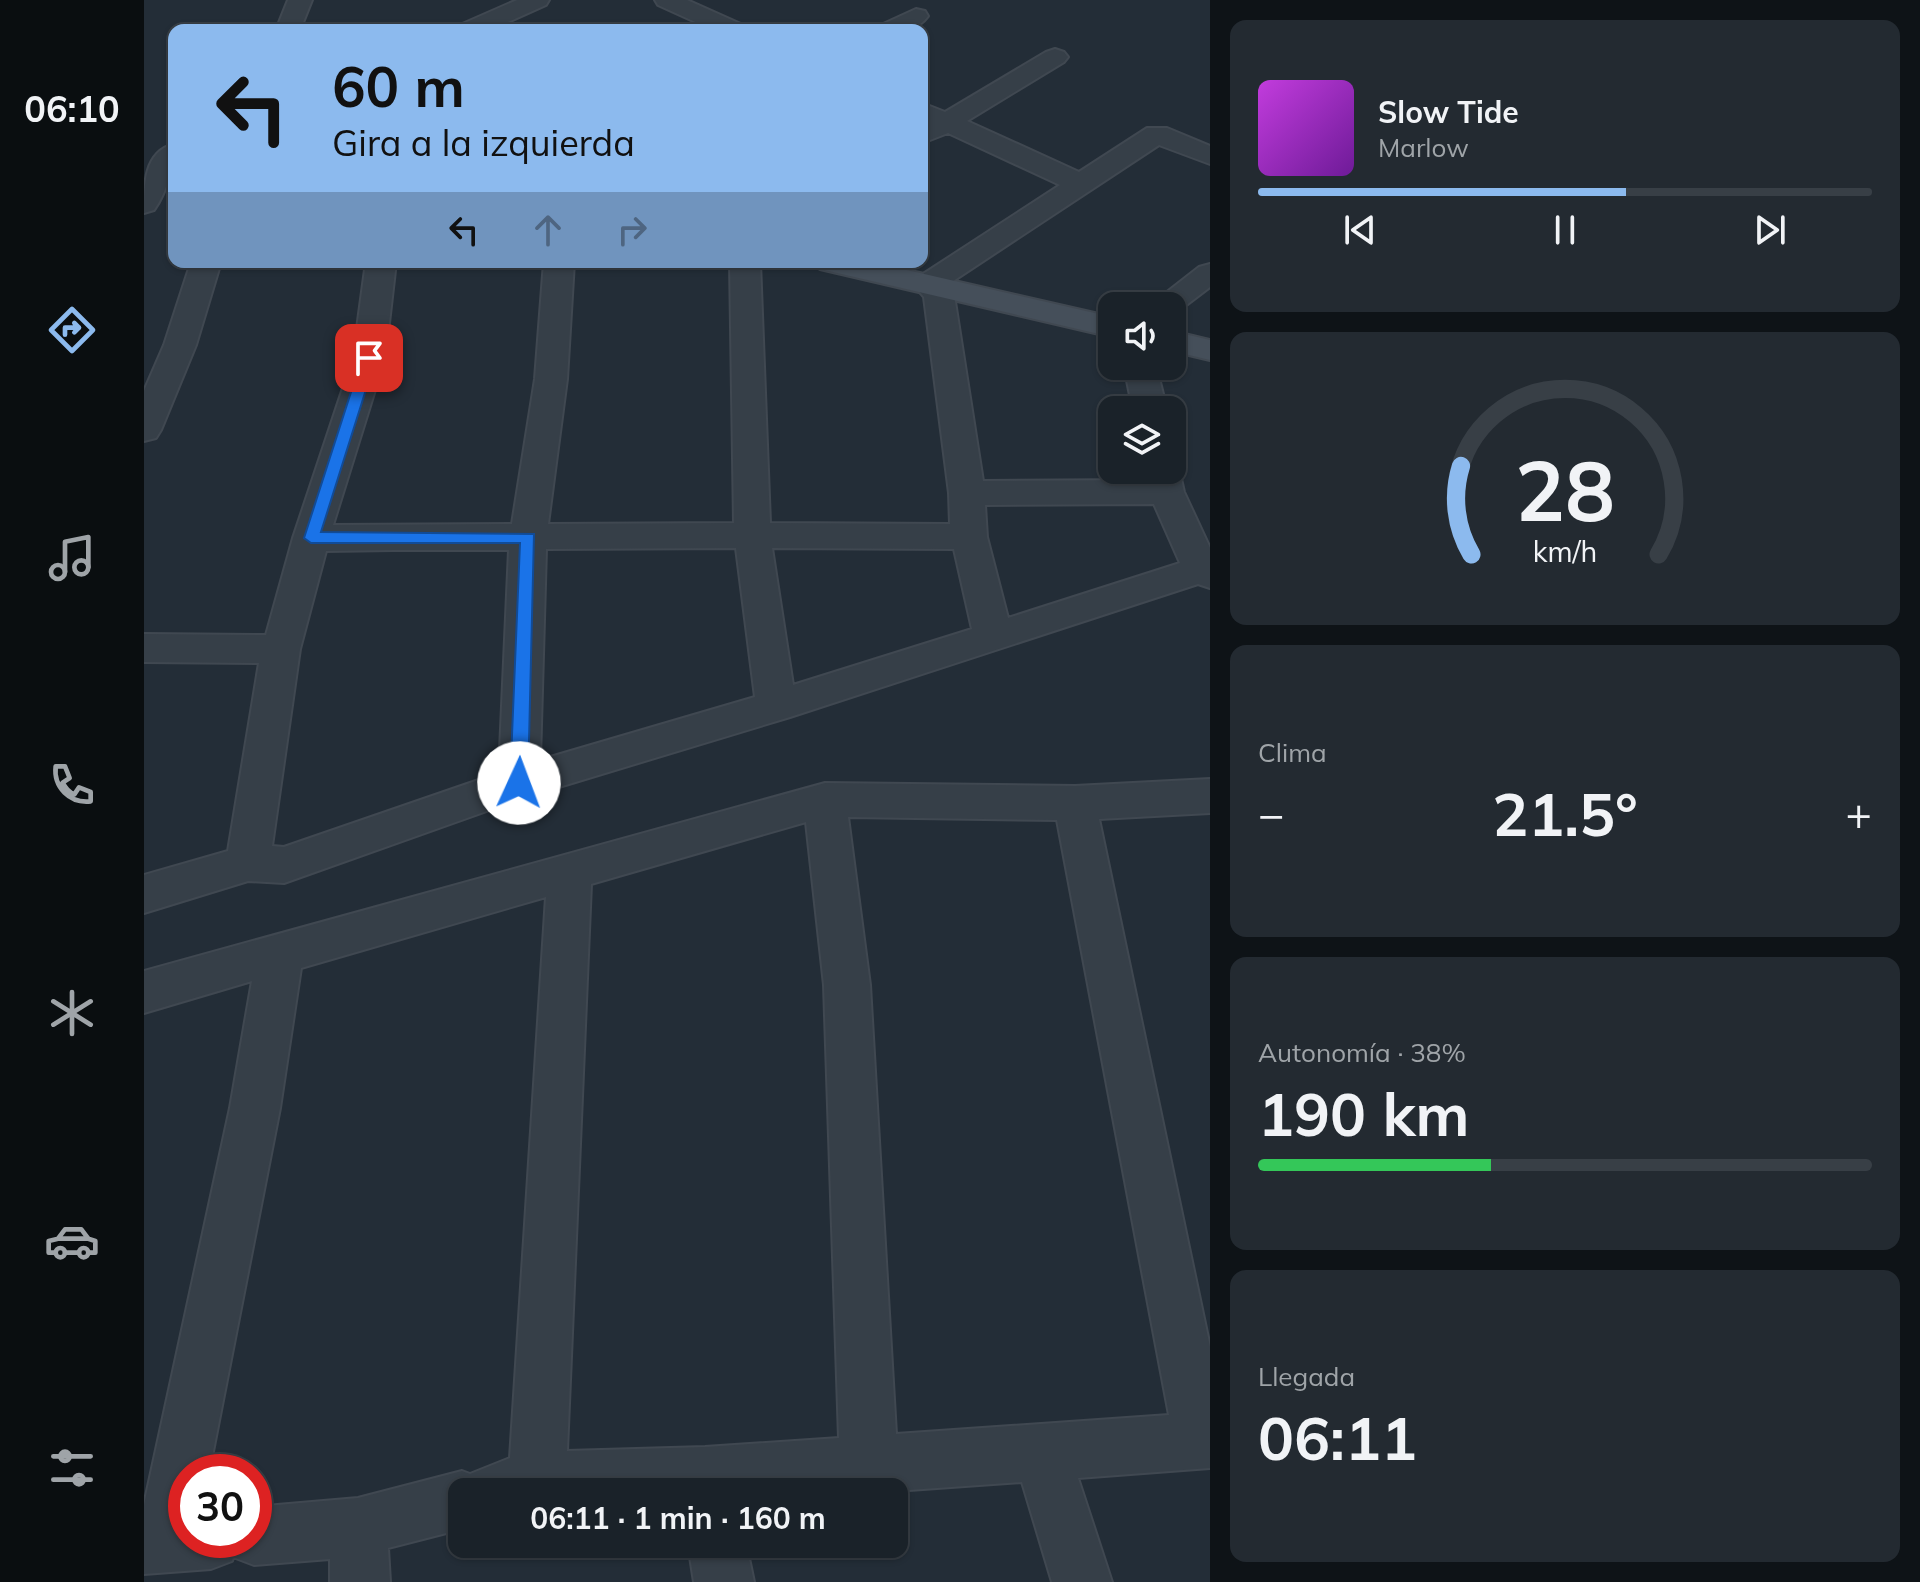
<!DOCTYPE html>
<html lang="es">
<head>
<meta charset="utf-8">
<style>
  :root { --surface:#1a2229; --page:#232a31; --text:#f1f3f6; --muted:#9fa4a8; --line:#383f46; --accent:#8cbaee }
  body { margin:0; font-family:Mulish,sans-serif; background:var(--page); color:var(--text); height:100vh; display:flex; flex-direction:column; font-size:30px; white-space:nowrap }
  * { box-sizing:border-box; margin:0 }
  p { font-size:26px; color:var(--muted) }
  .icon { flex:none; width:44px; height:44px; fill:none; stroke:currentColor; stroke-width:2; stroke-linecap:round; stroke-linejoin:round }
  .map { position:relative; flex:1; overflow:hidden }
  .side { display:flex; flex-direction:column; gap:20px; padding:20px; background:#0e1317; width:710px }
  .side>* { flex:none }
  .hud { position:absolute; left:24px; top:24px; width:760px; height:244px; border-radius:16px; box-shadow:0 2px 6px #0004,0 0 0 2px var(--line); background:#8cbaee; color:#111; overflow:hidden }
  .tools { position:absolute; left:954px; top:292px; display:grid; gap:16px }
  .tools a { display:grid; place-items:center; width:88px; height:88px; border-radius:16px; background:var(--surface); box-shadow:0 2px 6px #0004,0 0 0 2px var(--line); font-size:40px }
  .speed { position:absolute; left:24px; top:1454px; display:flex; gap:16px; font-size:40px; font-weight:700; text-align:center }
  .speed>* { display:grid; place-content:center; width:104px; height:104px; border-radius:50%; background:var(--surface); box-shadow:0 2px 6px #0004,0 0 0 2px var(--line); line-height:1 }
  .speed .limit { border:12px solid #d22; background:#fff; color:#111 }
  .pin { position:absolute; display:grid; place-items:center; width:68px; height:68px; color:#fff; margin:-34px; border-radius:16px; box-shadow:0 4px 12px #0006 }
  .me { position:absolute; width:88px; margin:-44px; rotate:2deg; stroke-linejoin:round; filter:drop-shadow(0 0 6px #0008) }
  .turn { display:flex; align-items:center; gap:28px; height:168px; padding:0 32px; font-size:36px }
  .turn .icon { width:104px; height:104px; stroke-width:2.5 }
  .turn b { display:block; font-size:56px; line-height:68px }
  .lanes { display:flex; align-items:center; height:76px; padding:0 32px; background:#0003; justify-content:center; gap:40px; direction:ltr }
  .lanes .off { opacity:.35 }
  .big { font-size:60px; font-weight:700; line-height:1.1 }
  .side .widget { flex:1; display:flex; flex-direction:column; justify-content:center; gap:12px; min-width:0; padding:0 28px; border-radius:16px; background:var(--page) }
  .side .dial { align-items:center; gap:0 }
  .dial svg { height:208px; overflow:visible; fill:none; stroke:var(--line); stroke-width:7; stroke-linecap:round; text-anchor:middle }
  .dial text { fill:var(--text); stroke:none }
  .song { display:flex; align-items:center; gap:24px }
  .cover { width:96px; height:96px; border-radius:12px; background:linear-gradient(135deg,hsl(290 70% 55%),hsl(280 70% 35%)) }
  .played { height:8px; border-radius:4px; background:linear-gradient(90deg,var(--accent) 60%,var(--line) 60%) }
  .keys { display:flex; justify-content:space-around; direction:ltr }
  .heat { display:flex; justify-content:space-between; align-items:center; font-size:44px; direction:ltr }
  .charge { height:12px; border-radius:6px; background:linear-gradient(90deg,#34c759 38%,var(--line) 0) }
  .trip { position:absolute; left:304px; top:1478px; width:460px; height:80px; border-radius:16px; background:var(--surface); box-shadow:0 2px 6px #0004,0 0 0 2px var(--line); font-weight:700; line-height:80px; text-align:center }
  main { display:flex; flex:1; min-height:0 }
  .menu { display:flex; flex-direction:column; width:144px; justify-content:space-around; align-items:center; background:#0a0e10; color:var(--muted) }
  .menu .icon { width:56px; height:56px }
  .menu .active { color:var(--accent) }
  .menu b { font-size:36px; color:var(--text) }
  .map>svg:first-child { display:block }
  .lines { fill:none; stroke-linecap:round; stroke-linejoin:round }
  .street-casing { stroke:#404851; stroke-width:4 }
  .secondary-casing { stroke:#404851; stroke-width:4 }
  .street { fill:#363f48; fill-rule:evenodd }
  .secondary { fill:#454f5a; fill-rule:evenodd }
  .route { fill:#1a73e8; stroke:#114b97; stroke-width:2 }
</style>
</head>
<body>
<main>
<nav class="menu">
<b>06:10</b>
<svg class="icon active" aria-label="directions" viewBox="0 0 24 24"><path d="M12 3l9 9-9 9-9-9zM9 14v-3h6M13 9l2 2-2 2"/></svg>
<svg class="icon" aria-label="music" viewBox="0 0 24 24"><path d="M9 18V5l10-2v13"/><circle cx="6" cy="18" r="3"/><circle cx="16" cy="16" r="3"/></svg>
<svg class="icon" aria-label="phone" viewBox="0 0 24 24"><path d="M5 4h4l2 5-3 2q2 4 5 5l2-3 5 2v4C11 20 4 13 5 4z"/></svg>
<svg class="icon" aria-label="climate" viewBox="0 0 24 24"><path d="M12 3v18M4 7l16 10M4 17L20 7"/></svg>
<svg class="icon" aria-label="car" viewBox="0 0 24 24"><path d="M5 17H2v-5l4-1 3-4h7l3 4 3 1v5h-3M9 17h6M6 11h13"/><circle cx="7" cy="17" r="2"/><circle cx="17" cy="17" r="2"/></svg>
<svg class="icon" aria-label="filters" viewBox="0 0 24 24"><path d="M4 7h16M4 17h16"/><circle cx="9" cy="7" r="2"/><circle cx="15" cy="17" r="2"/></svg>
</nav>
<div class="map">
<svg width="1066" height="1582" viewBox="0 0 1066 1582">
  <rect width="100%" height="100%" fill="#232d37"/>
  <g class="lines">
    <defs>
      <g id="street">
        <path d="M144 0H168L156 30H132Z"/>
        <path d="M373 0H405L402 5 346 30H313L316 25Z"/>
        <path d="M511 0H543L599 25 602 30H569L514 5Z"/>
        <path d="M772 9 781 11 784 16C772 33 752 30 734 30L737 25Z"/>
        <path d="M911 49 920 52 924 57 920 62 823 121 935 172 1003 128H1023L1066 146V164L1015 145 803 285 810 295 839 481 1002 480 1001 470H1028L1030 462 1035 470 1040 492 1066 548V588L1054 584 646 717 382 797 140 883 104 881 0 913V875L84 851 115 663 0 662V634L122 635 149 538 209 358 222 262H252L241 358 189 525 368 524 391 379 400 262H430L423 379 404 524 590 523 586 262H616L626 523 806 524 805 493 780 297 769 284 773 278 916 185 804 133 786 140 778 138V125L782 123 778 121V103L801 112 902 52ZM1010 504 1036 563 864 618 843 537 841 505ZM592 548 611 697 396 760 402 549ZM628 548 810 549 828 629 649 685ZM249 550H365L355 773 140 847 128 846 156 649 182 551Z"/>
        <path d="M30 144C30 165 23 192 10 210L0 213C0 184 0 152 30 144Z"/>
        <path d="M47 262H77L52 345 17 430 12 438 0 441V391L20 345Z"/>
        <path d="M1066 264V287L1032 313 1028 314V306H1005L1055 267Z"/>
        <path d="M980 366H1012L1023 410H989Z"/>
        <path d="M1066 779V813L955 819 1066 1347V1468L934 1478 968 1582H908L878 1482 737 1492H318V1529L244 1548 246 1582H186V1559L110 1565 89 1557 88 1561 67 1569 0 1574V1505L86 1108 108 981 0 1013V971L681 783 931 786ZM704 817 913 820 1025 1415 752 1434 726 985ZM662 822 680 985 695 1438 561 1447 423 1451 447 884ZM402 897 366 1458 326 1474 318 1471 214 1498 110 1507V1540H42V1472H65L136 1108 157 968Z"/>
        <path d="M544 1544H602L610 1582H550Z"/>
      </g>
      <g id="secondary">
        <path d="M671 262H728L968 317V337L676 269Z"/>
        <path d="M1028 331 1066 340V360L1028 351Z"/>
      </g>
    </defs>
    <use href="#street" class="street-casing"/>
    <use href="#secondary" class="secondary-casing"/>
    <use href="#street" class="street"/>
    <use href="#secondary" class="secondary"/>
  </g>
  <path class="route" d="M225 354 232 358 177 532 390 534 384 783 382 788H369L366 783 376 543H167L160 538 218 358Z"/>
</svg>
<div class="tools">
<a><svg class="icon" aria-label="sound" viewBox="0 0 24 24"><path d="M4 9h4l5-4v14l-5-4H4zM17 9q2 3 0 6"/></svg></a>
<a><svg class="icon" aria-label="layers" viewBox="0 0 24 24"><path d="M12 4l9 5-9 5-9-5zM3 14l9 5 9-5"/></svg></a>
</div>
<div class="speed"><div class="limit">30</div></div>
<div class="pin" style="left:225px;top:358px;background:#d93025"><svg class="icon" aria-label="arrive" viewBox="0 0 24 24"><path d="M6 21V4h12l-3 4 3 4H6"/></svg></div>
<svg class="me" style="left:375px;top:783px" viewBox="-20 -20 40 40"><circle r="19" fill="#fff"/><path d="M0-13L10 11 0 6-10 11z" fill="#1a73e8"/></svg>
<div class="trip">06:11 · 1 min · 160 m</div>
<div class="hud">
<div class="turn"><svg class="icon" aria-label="left" viewBox="0 0 24 24"><path d="M17 20v-9H6M10 6l-5 5 5 5"/></svg><div><b>60 m</b>Gira a la izquierda</div></div>
<div class="lanes"><svg class="icon" aria-label="left" viewBox="0 0 24 24"><path d="M17 20v-9H6M10 6l-5 5 5 5"/></svg><svg class="icon off" aria-label="ahead" viewBox="0 0 24 24"><path d="M12 20V5M6 11l6-6 6 6"/></svg><svg class="icon off" aria-label="right" viewBox="0 0 24 24"><path d="M7 20v-9h11M14 6l5 5-5 5"/></svg></div>
</div>
</div>
<section class="side">
<div class="widget">
<div class="song"><i class="cover"></i><div><b>Slow Tide</b><p>Marlow</p></div></div>
<div class="played"></div>
<div class="keys"><svg class="icon" aria-label="previous" viewBox="0 0 24 24"><path d="M18 5L8 12l10 7zM5 5v14"/></svg><svg class="icon" aria-label="pause" viewBox="0 0 24 24"><path d="M8 5v14M16 5v14"/></svg><svg class="icon" aria-label="next" viewBox="0 0 24 24"><path d="M6 5l10 7-10 7zM19 5v14"/></svg></div>
</div>
<div class="widget dial"><svg viewBox="0 0 100 80">
<path d="M14 69A42 42 0 1 1 86 69"/>
<path d="M14 69A42 42 0 0 1 10 35" stroke="#8cbaee"/>
<text x="50" y="56" font-size="32" font-weight="700">28</text>
<text x="50" y="72" font-size="11">km/h</text>
</svg></div>
<div class="widget"><p>Clima</p>
<div class="heat"><a>−</a><b class="big">21.5°</b><a>+</a></div>
</div>
<div class="widget"><p>Autonomía · 38%</p><b class="big">190 km</b><div class="charge"></div></div>
<div class="widget"><p>Llegada</p><b class="big">06:11</b></div>
</section>
</main>
</body>
</html>
